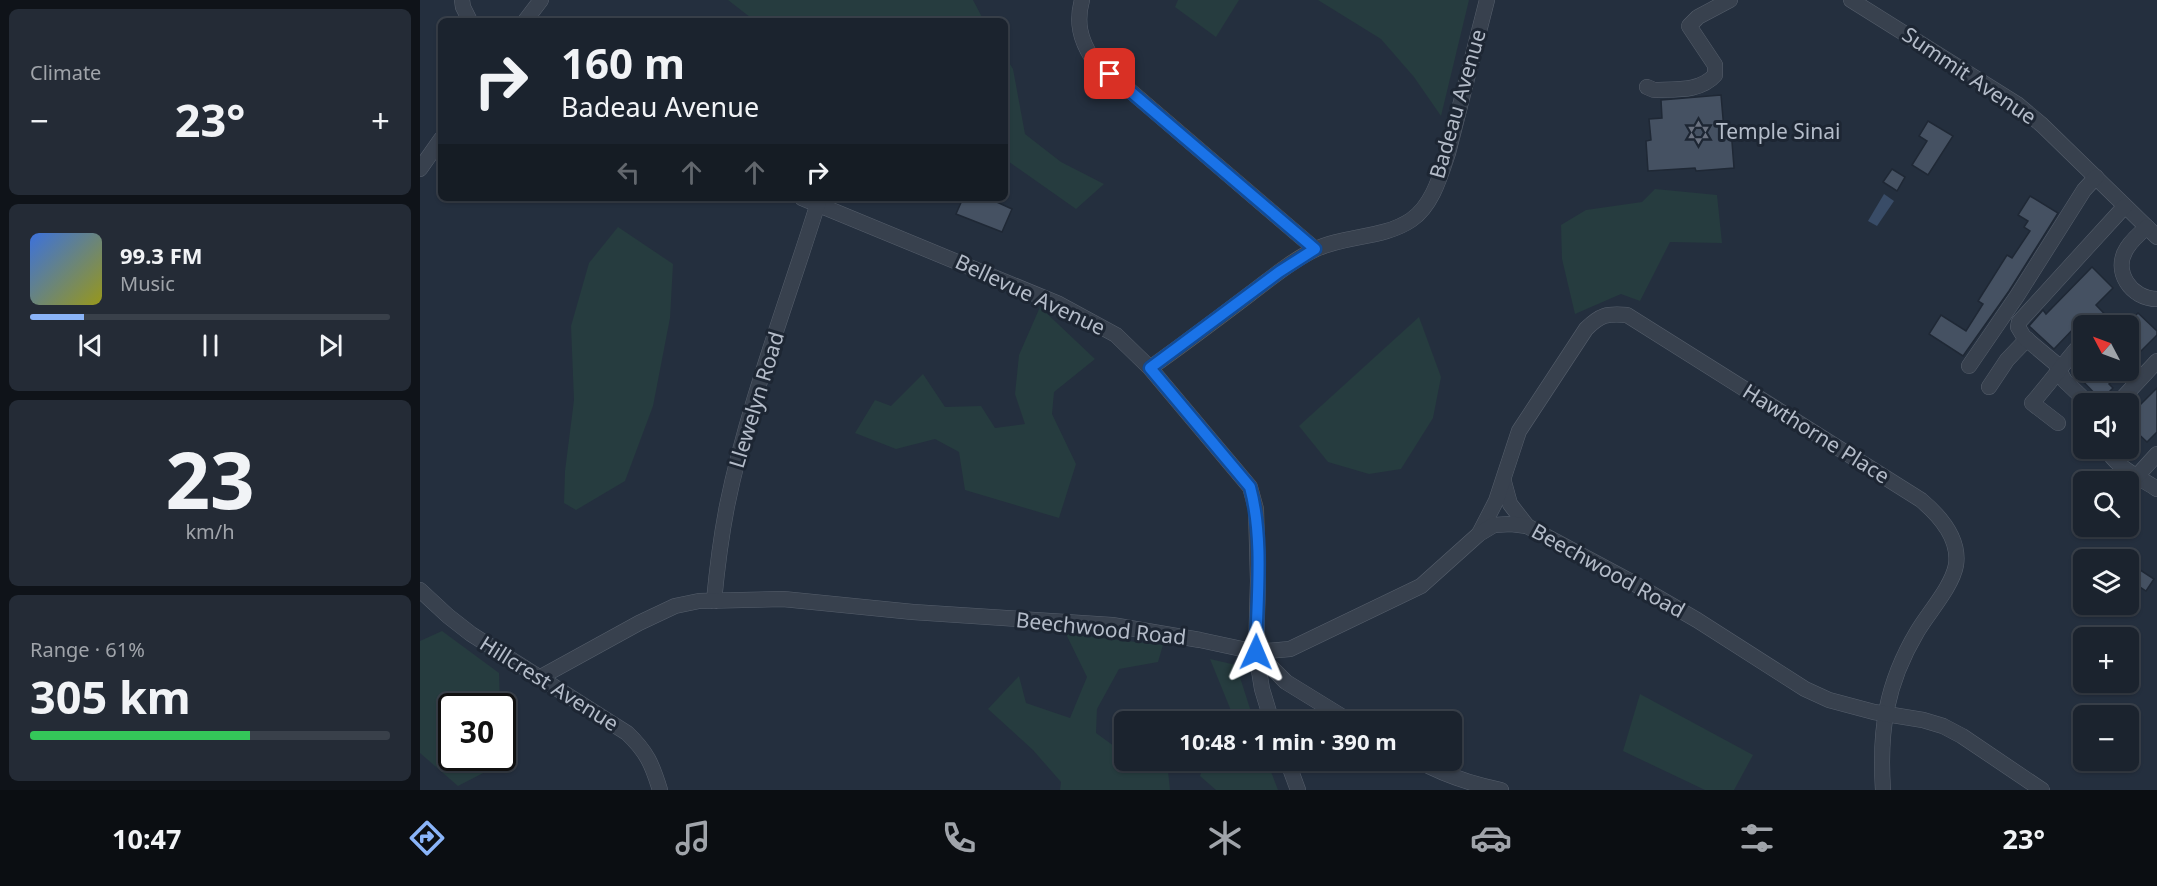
<!DOCTYPE html>
<html lang="en">
<head>
<meta charset="utf-8">
<style>
  :root { --surface:#1b232e; --page:#242b36; --text:#f1f3f6; --muted:#a0a4aa; --line:#39404a; --accent:#8ab4f8 }
  body { margin:0; font-family:"Noto Sans",sans-serif; background:var(--page); color:var(--text); height:100vh; display:flex; flex-direction:column; font-size:22px; white-space:nowrap }
  * { box-sizing:border-box; margin:0 }
  p { font-size:20px; color:var(--muted) }
  .icon { flex:none; width:33px; height:33px; fill:none; stroke:currentColor; stroke-width:2; stroke-linecap:round; stroke-linejoin:round }
  .map { position:relative; flex:1; overflow:hidden }
  .drawer { display:flex; flex-direction:column; gap:9px; padding:9px; background:#0f1319; width:420px }
  .drawer>* { flex:none }
  .guide { position:absolute; left:18px; top:18px; width:570px; height:183px; border-radius:9px; box-shadow:0 2px 4px #0004,0 0 0 2px var(--line); background:#1b232e; color:var(--text); overflow:hidden }
  .needle { width:39px; rotate:311deg }
  .buttons { position:absolute; left:1653px; top:315px; display:grid; gap:12px }
  .buttons a { display:grid; place-items:center; width:66px; height:66px; border-radius:9px; background:var(--surface); box-shadow:0 2px 4px #0004,0 0 0 2px var(--line); font-size:30px }
  .speed { position:absolute; left:18px; top:693px; display:flex; gap:12px; font-size:30px; font-weight:700; text-align:center }
  .speed>* { display:grid; place-content:center; width:78px; height:78px; border-radius:50%; background:var(--surface); box-shadow:0 2px 4px #0004,0 0 0 2px var(--line); line-height:1 }
  .speed .limit { border:3px solid #111; border-radius:9px; background:#fff; color:#111 }
  .pin { position:absolute; display:grid; place-items:center; width:51px; height:51px; color:#fff; margin:-26px; border-radius:12px; box-shadow:0 3px 9px #0006 }
  .me { position:absolute; width:66px; margin:-33px; rotate:1deg; stroke-linejoin:round; filter:drop-shadow(0 0 4px #0008) }
  .turn { display:flex; align-items:center; gap:21px; height:126px; padding:0 24px; font-size:27px }
  .turn .icon { width:78px; height:78px; stroke-width:2.5 }
  .turn b { display:block; font-size:42px; line-height:51px }
  .lanes { display:flex; align-items:center; height:57px; padding:0 24px; background:#0003; justify-content:center; gap:30px; direction:ltr }
  .lanes .off { opacity:.35 }
  .big { font-size:45px; font-weight:700; line-height:1.1 }
  .drawer .card { flex:1; display:flex; flex-direction:column; justify-content:center; gap:9px; min-width:0; padding:0 21px; border-radius:9px; background:var(--page) }
  .drawer .dial { align-items:center; gap:0 }
  .dial b { font-size:78px; line-height:1 }
  .song { display:flex; align-items:center; gap:18px }
  .cover { width:72px; height:72px; border-radius:9px; background:linear-gradient(135deg,hsl(220 70% 55%),hsl(60 70% 35%)) }
  .played { height:6px; border-radius:3px; background:linear-gradient(90deg,var(--accent) 15%,var(--line) 15%) }
  .keys { display:flex; justify-content:space-around; direction:ltr }
  .heat { display:flex; justify-content:space-between; align-items:center; font-size:33px; direction:ltr }
  .charge { height:9px; border-radius:4px; background:linear-gradient(90deg,#34c759 61%,var(--line) 0) }
  .trip { position:absolute; left:694px; top:711px; width:348px; height:60px; border-radius:9px; background:var(--surface); box-shadow:0 2px 4px #0004,0 0 0 2px var(--line); font-weight:700; line-height:60px; text-align:center }
  .tabs { display:flex; height:96px; justify-content:space-around; align-items:center; background:#0b0e12; color:var(--muted) }
  .tabs .icon { width:42px; height:42px }
  .tabs .on { color:var(--accent) }
  .tabs b { font-size:27px; color:var(--text) }
  main { display:flex; flex:1; min-height:0 }
  .map>svg:first-child { display:block }
  .green { fill:#263c3f }
  .water { fill:#394c67 }
  .building { fill:#455162; stroke:#1f2835; stroke-width:1.5 }
  .lines { fill:none; stroke-linecap:round; stroke-linejoin:round }
  .minor-casing { stroke:#565f6c; stroke-width:16 }
  .minor { stroke:#38414e; stroke-width:15 }
  .route-casing { stroke:#114b97; stroke-width:15 }
  .route { stroke:#1a73e8; stroke-width:10 }
  .labels { text-anchor:middle; stroke-width:6; stroke-linejoin:round; paint-order:stroke }
  .street-label { font-size:21px; fill:#b4bcc9; stroke:#1d2633 }
  .poi-label { font-size:21px; fill:#b4bcc9; stroke:#1d2633; text-anchor:start }
</style>
</head>
<body>
<main>
<section class="drawer">
<div class="card"><p>Climate</p>
<div class="heat"><a>−</a><b class="big">23°</b><a>+</a></div>
</div>
<div class="card">
<div class="song"><i class="cover"></i><div><b>99.3 FM</b><p>Music</p></div></div>
<div class="played"></div>
<div class="keys"><svg class="icon" aria-label="previous" viewBox="0 0 24 24"><path d="M18 5L8 12l10 7zM5 5v14"/></svg><svg class="icon" aria-label="pause" viewBox="0 0 24 24"><path d="M8 5v14M16 5v14"/></svg><svg class="icon" aria-label="next" viewBox="0 0 24 24"><path d="M6 5l10 7-10 7zM19 5v14"/></svg></div>
</div>
<div class="card dial"><b>23</b><p>km/h</p></div>
<div class="card"><p>Range · 61%</p><b class="big">305 km</b><div class="charge"></div></div>
</section>
<div class="map">
<svg width="1737" height="790" viewBox="0 0 1737 790">
  <rect width="100%" height="100%" fill="#242f3e"/>
  <g class="green">
    <path d="M308 0H553L564 21H403L397 17 361 21H335Z"/>
    <path d="M758 0H819L796 37 755 7Z"/>
    <path d="M898 0H1049L1021 116 994 77 961 39Z"/>
    <path d="M585 56 593 69 605 134 641 162 684 184 656 209 585 159Z"/>
    <path d="M1235 189 1297 195 1302 243 1250 242 1220 301 1201 294 1155 314 1142 259 1141 225 1166 210 1222 202Z"/>
    <path d="M198 227 253 264 250 318 233 406 205 481 156 510 144 503 145 471 154 400 151 326 169 263Z"/>
    <path d="M620 307 675 359 634 392 632 414 656 464 639 518 545 490 539 452 515 439 476 449 435 433 455 400 471 406 503 374 525 407 561 406 575 428 605 424 595 394 599 355Z"/>
    <path d="M999 317 1021 377 1013 418 981 469 949 474 908 462 879 426Z"/>
    <path d="M22 631 79 673 80 706H32V758H71L67 771 38 786 0 753V641Z"/>
    <path d="M646 634 743 645 738 662 699 669 677 709 676 733 705 754V760L747 761 750 790H640L641 782 613 750 568 709 599 676 606 703 650 718 667 677Z"/>
    <path d="M790 659 816 665 834 721H810L814 718Z"/>
    <path d="M1220 694 1333 755 1314 790H1285L1203 751Z"/>
    <path d="M785 761H847L858 790H796L780 776Z"/>
  </g>
  <path class="water" d="M1464 194 1474 201 1457 226 1448 221Z"/>
  <g class="building">
    <path d="M1301 95 1304 130 1311 129 1314 168 1276 171 1275 168 1228 171 1226 141 1231 140 1229 119 1242 118 1241 100Z"/>
    <path d="M1508 121 1533 136 1508 175 1492 165 1507 141 1499 136Z"/>
    <path d="M1472 169 1485 177 1477 191 1463 182Z"/>
    <path d="M1610 196 1638 213 1589 291 1543 356 1509 334 1521 315 1546 331 1563 304 1558 301 1587 255 1592 258 1610 231 1604 227 1608 221 1598 215Z"/>
    <path d="M543 198H568L592 209 582 232 536 214Z"/>
    <path d="M1672 267 1693 288 1676 305 1696 326H1663L1660 322 1634 349 1609 326 1623 310 1626 314Z"/>
    <path d="M1718 313 1737 331V335L1708 364V323Z"/>
    <path d="M1652 370H1702L1689 384 1693 388 1681 400Z"/>
    <path d="M1737 388V432L1727 442 1708 424V409L1716 401 1720 405Z"/>
    <path d="M1708 562 1734 579 1726 591 1708 579Z"/>
  </g>
  <g class="lines">
    <defs>
      <g id="minor">
        <path d="M42 0 43 7 50 21"/>
        <path d="M662 0C656 22 660 39 672 58L895 249"/>
        <path d="M1431 0 1597 104 1622 125 1737 237"/>
        <path d="M105 21 121 0"/>
        <path d="M1227 87 1234 90C1255 89 1280 92 1295 75V65L1269 26 1278 17 1310 0"/>
        <path d="M0 169 21 139"/>
        <path d="M382 198 639 304 696 335 730 368 830 487 836 509 838 581 836 652 842 689 852 722"/>
        <path d="M1727 227C1720 233 1712 240 1707 248 1692 271 1711 299 1737 299"/>
        <path d="M1549 366 1597 296 1664 190 1676 177"/>
        <path d="M730 368C764 344 797 319 830 294 850 279 871 261 894 250 924 235 963 239 991 220 1012 206 1020 177 1028 153L1067 0"/>
        <path d="M1569 387 1587 360 1607 339"/>
        <path d="M1669 404 1645 381 1635 363 1604 337 1598 327 1599 322 1705 206"/>
        <path d="M1697 404 1737 361"/>
        <path d="M1638 423 1612 403C1629 384 1643 364 1660 345"/>
        <path d="M1687 448C1692 465 1722 479 1737 489"/>
        <path d="M1717 476 1737 454"/>
        <path d="M1084 482 1090 504 1107 526"/>
        <path d="M1059 534 1076 501 1099 431 1166 329C1180 315 1187 313 1207 315L1501 500C1520 516 1540 538 1536 565 1532 587 1508 613 1497 632 1466 684 1459 731 1463 790"/>
        <path d="M0 590 28 616 51 634 207 733C227 752 232 764 240 790"/>
        <path d="M294 601C297 569 301 537 307 506 328 403 367 303 398 203"/>
        <path d="M836 652 866 682 931 722"/>
        <path d="M119 678 219 623 255 606 279 601 363 599 493 612 692 625 780 640 836 652 870 649 1001 586 1059 534 1074 525 1091 524 1107 526 1208 580 1277 620 1385 689 1409 700 1454 712 1503 720 1523 726 1542 736 1622 790"/>
        <path d="M867 760 878 790"/>
        <path d="M997 760C1024 775 1051 784 1081 790"/>
      </g>
    </defs>
    <use href="#minor" class="minor-casing"/>
    <use href="#minor" class="minor"/>
  </g>
  <g class="lines">
    <defs>
      <path id="route" d="M690 74 895 249 859 272 730 368 830 487C844 538 837 599 836 652"/>
    </defs>
    <use href="#route" class="route-casing"/>
    <use href="#route" class="route"/>
  </g>
  <defs>
    <symbol id="synagogue-bare" viewBox="-9 -9 18 18"><path d="M0-6.5L5.6 3.2H-5.6ZM0 6.5L5.6-3.2H-5.6Z" fill="#6b7280" stroke="#1d2633" stroke-width="2.5" paint-order="stroke"/></symbol>
  </defs>
  <g fill-rule="evenodd">
    <use href="#synagogue-bare" x="1262" y="116" width="33" height="33"/>
  </g>
  <g class="labels">
    <g class="street-label">
      <text transform="translate(1549 76) rotate(34)" y="7">Summit Avenue</text>
      <text transform="translate(1038 104) rotate(-74)" y="7">Badeau Avenue</text>
      <text transform="translate(610 295) rotate(25)" y="7">Bellevue Avenue</text>
      <text transform="translate(337 400) rotate(-73)" y="7">Llewelyn Road</text>
      <text transform="translate(1396 434) rotate(32)" y="7">Hawthorne Place</text>
      <text transform="translate(1188 571) rotate(29)" y="7">Beechwood Road</text>
      <text transform="translate(681 629) rotate(6)" y="7">Beechwood Road</text>
      <text transform="translate(129 684) rotate(32)" y="7">Hillcrest Avenue</text>
    </g>
    <g class="poi-label">
      <text x="1296" y="139">Temple Sinai</text>
    </g>
  </g>
</svg>
<div class="buttons">
<a><svg class="needle" viewBox="-14 -14 28 28"><path d="M0-13l5 13h-10z" fill="#e53935"/><path d="M0 13l5-13h-10z" fill="#a0a4aa"/></svg></a>
<a><svg class="icon" aria-label="sound" viewBox="0 0 24 24"><path d="M4 9h4l5-4v14l-5-4H4zM17 9q2 3 0 6"/></svg></a>
<a><svg class="icon" aria-label="search" viewBox="0 0 24 24"><circle cx="10" cy="10" r="6"/><path d="M15 15l6 6"/></svg></a>
<a><svg class="icon" aria-label="layers" viewBox="0 0 24 24"><path d="M12 4l9 5-9 5-9-5zM3 14l9 5 9-5"/></svg></a>
<a>+</a>
<a>−</a>
</div>
<div class="speed"><div class="limit">30</div></div>
<div class="pin" style="left:690px;top:74px;background:#d93025"><svg class="icon" aria-label="arrive" viewBox="0 0 24 24"><path d="M6 21V4h12l-3 4 3 4H6"/></svg></div>
<svg class="me" style="left:836px;top:652px" viewBox="-20 -20 40 40"><path d="M0-17L14 15 0 8-14 15z" fill="#1a73e8" stroke="#fff" stroke-width="4"/></svg>
<div class="trip">10:48 · 1 min · 390 m</div>
<div class="guide">
<div class="turn"><svg class="icon" aria-label="right" viewBox="0 0 24 24"><path d="M7 20v-9h11M14 6l5 5-5 5"/></svg><div><b>160 m</b>Badeau Avenue</div></div>
<div class="lanes"><svg class="icon off" aria-label="left" viewBox="0 0 24 24"><path d="M17 20v-9H6M10 6l-5 5 5 5"/></svg><svg class="icon off" aria-label="ahead" viewBox="0 0 24 24"><path d="M12 20V5M6 11l6-6 6 6"/></svg><svg class="icon off" aria-label="ahead" viewBox="0 0 24 24"><path d="M12 20V5M6 11l6-6 6 6"/></svg><svg class="icon" aria-label="right" viewBox="0 0 24 24"><path d="M7 20v-9h11M14 6l5 5-5 5"/></svg></div>
</div>
</div>
</main>
<nav class="tabs">
<b>10:47</b>
<svg class="icon on" aria-label="directions" viewBox="0 0 24 24"><path d="M12 3l9 9-9 9-9-9zM9 14v-3h6M13 9l2 2-2 2"/></svg>
<svg class="icon" aria-label="music" viewBox="0 0 24 24"><path d="M9 18V5l10-2v13"/><circle cx="6" cy="18" r="3"/><circle cx="16" cy="16" r="3"/></svg>
<svg class="icon" aria-label="phone" viewBox="0 0 24 24"><path d="M5 4h4l2 5-3 2q2 4 5 5l2-3 5 2v4C11 20 4 13 5 4z"/></svg>
<svg class="icon" aria-label="climate" viewBox="0 0 24 24"><path d="M12 3v18M4 7l16 10M4 17L20 7"/></svg>
<svg class="icon" aria-label="car" viewBox="0 0 24 24"><path d="M5 17H2v-5l4-1 3-4h7l3 4 3 1v5h-3M9 17h6M6 11h13"/><circle cx="7" cy="17" r="2"/><circle cx="17" cy="17" r="2"/></svg>
<svg class="icon" aria-label="filters" viewBox="0 0 24 24"><path d="M4 7h16M4 17h16"/><circle cx="9" cy="7" r="2"/><circle cx="15" cy="17" r="2"/></svg>
<b>23°</b>
</nav>
</body>
</html>
